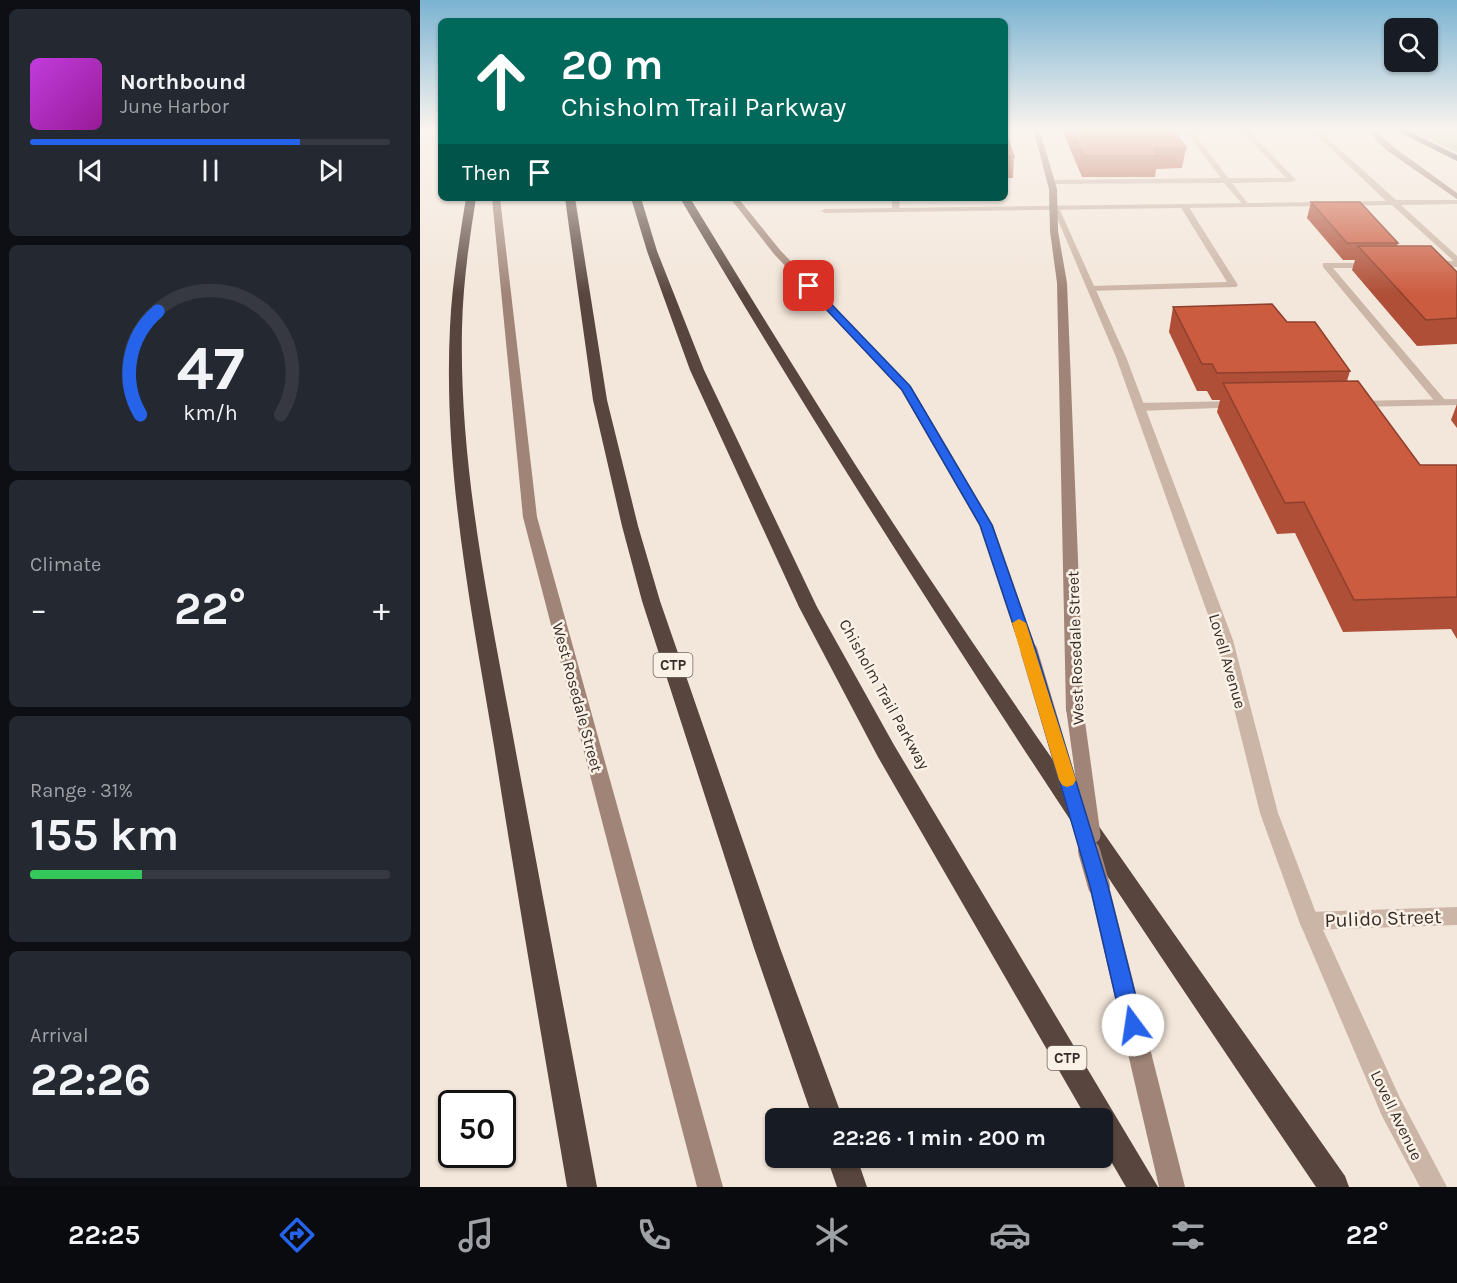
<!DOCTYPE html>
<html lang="en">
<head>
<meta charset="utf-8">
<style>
  :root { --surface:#171b24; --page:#242831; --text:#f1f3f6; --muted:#9ea1a6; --line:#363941; --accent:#2563eb }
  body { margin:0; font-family:Karla,sans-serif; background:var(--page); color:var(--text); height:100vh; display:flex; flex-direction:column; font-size:22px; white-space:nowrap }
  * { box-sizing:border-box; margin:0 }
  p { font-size:20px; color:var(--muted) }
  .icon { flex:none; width:33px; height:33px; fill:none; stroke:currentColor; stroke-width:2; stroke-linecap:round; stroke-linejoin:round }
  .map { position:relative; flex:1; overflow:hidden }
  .panel { display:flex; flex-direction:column; gap:9px; padding:9px; background:#0d0f14; width:420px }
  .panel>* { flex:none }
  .guide { position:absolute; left:18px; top:18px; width:570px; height:183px; border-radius:9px; box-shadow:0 2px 4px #0004; background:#00695c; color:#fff; overflow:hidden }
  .buttons { position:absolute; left:964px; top:18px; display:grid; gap:12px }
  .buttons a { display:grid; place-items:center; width:54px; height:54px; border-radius:9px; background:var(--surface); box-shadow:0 2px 4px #0004; font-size:30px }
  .speed { position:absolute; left:18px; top:1090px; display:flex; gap:12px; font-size:30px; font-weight:700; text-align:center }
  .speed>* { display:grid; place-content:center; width:78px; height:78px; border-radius:50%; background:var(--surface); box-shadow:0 2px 4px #0004; line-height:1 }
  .speed .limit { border:3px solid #111; border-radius:9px; background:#fff; color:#111 }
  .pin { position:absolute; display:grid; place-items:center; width:51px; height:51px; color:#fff; margin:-26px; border-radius:12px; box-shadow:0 3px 9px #0006 }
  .me { position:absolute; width:66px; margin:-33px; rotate:346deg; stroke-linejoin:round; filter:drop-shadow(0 0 4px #0008) }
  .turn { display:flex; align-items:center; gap:21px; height:126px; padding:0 24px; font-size:27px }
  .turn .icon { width:78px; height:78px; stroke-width:2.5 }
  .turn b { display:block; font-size:42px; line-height:51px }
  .then { display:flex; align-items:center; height:57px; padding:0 24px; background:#0003; gap:12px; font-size:22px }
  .big { font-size:45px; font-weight:700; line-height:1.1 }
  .panel .widget { flex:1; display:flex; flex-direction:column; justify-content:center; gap:9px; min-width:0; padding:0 21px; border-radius:9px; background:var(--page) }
  .panel .dial { align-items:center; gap:0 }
  .dial svg { height:156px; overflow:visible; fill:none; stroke:var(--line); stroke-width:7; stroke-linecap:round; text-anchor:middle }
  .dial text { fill:var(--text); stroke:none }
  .song { display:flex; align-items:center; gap:18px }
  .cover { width:72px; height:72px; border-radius:9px; background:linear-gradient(135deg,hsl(290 70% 55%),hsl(300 70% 35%)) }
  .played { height:6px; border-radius:3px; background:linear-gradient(90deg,var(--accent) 75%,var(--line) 75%) }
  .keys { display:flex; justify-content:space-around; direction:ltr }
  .heat { display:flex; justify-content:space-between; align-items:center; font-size:33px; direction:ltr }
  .charge { height:9px; border-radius:4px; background:linear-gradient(90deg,#34c759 31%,var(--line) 0) }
  .trip { position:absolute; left:345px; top:1108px; width:348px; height:60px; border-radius:9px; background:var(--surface); box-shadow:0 2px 4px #0004; font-weight:700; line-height:60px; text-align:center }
  .dock { display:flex; height:96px; justify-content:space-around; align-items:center; background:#090b0e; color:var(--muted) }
  .dock .icon { width:42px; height:42px }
  .dock .active { color:var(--accent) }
  .dock b { font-size:27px; color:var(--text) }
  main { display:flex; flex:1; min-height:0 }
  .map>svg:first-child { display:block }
  .green { fill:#b6c29a }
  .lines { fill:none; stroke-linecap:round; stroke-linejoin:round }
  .service { fill:#cbb5a6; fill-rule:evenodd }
  .minor { fill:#cbb5a6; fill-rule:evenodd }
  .tertiary { fill:#cbb5a6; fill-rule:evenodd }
  .secondary { fill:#9f8477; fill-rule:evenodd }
  .motorway { fill:#58453e; fill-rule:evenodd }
  .secondary-bridge-far1 { stroke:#9f8477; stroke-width:17 }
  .secondary-bridge { stroke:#9f8477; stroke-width:22 }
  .wall { fill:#af4f37 }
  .building { fill:#cb5c40; stroke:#8e402d; stroke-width:1.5 }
  .route { fill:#2563eb; stroke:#184099; stroke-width:1.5 }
  .slow { fill:#f59e0b }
  .labels { text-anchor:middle; stroke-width:5; stroke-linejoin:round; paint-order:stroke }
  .shield { fill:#faf1e7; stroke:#726761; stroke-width:1.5 }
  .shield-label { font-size:15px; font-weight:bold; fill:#372c27 }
  .street-label { font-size:16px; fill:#372c27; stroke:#faf1e7 }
  .near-street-label { font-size:20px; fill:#372c27; stroke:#faf1e7 }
</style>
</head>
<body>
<main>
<section class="panel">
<div class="widget">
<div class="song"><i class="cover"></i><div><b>Northbound</b><p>June Harbor</p></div></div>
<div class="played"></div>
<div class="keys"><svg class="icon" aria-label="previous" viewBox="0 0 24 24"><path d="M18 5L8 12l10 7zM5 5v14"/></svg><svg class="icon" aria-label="pause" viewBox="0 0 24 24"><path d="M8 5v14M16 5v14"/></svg><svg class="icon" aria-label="next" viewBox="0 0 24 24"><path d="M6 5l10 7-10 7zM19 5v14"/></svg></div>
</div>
<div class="widget dial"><svg viewBox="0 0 100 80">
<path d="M14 69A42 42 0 1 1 86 69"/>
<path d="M14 69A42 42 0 0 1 23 16" stroke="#2563eb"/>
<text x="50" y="56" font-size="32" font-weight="700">47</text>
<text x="50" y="72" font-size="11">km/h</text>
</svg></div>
<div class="widget"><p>Climate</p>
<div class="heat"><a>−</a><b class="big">22°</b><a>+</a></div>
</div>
<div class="widget"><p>Range · 31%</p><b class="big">155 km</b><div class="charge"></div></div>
<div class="widget"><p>Arrival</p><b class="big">22:26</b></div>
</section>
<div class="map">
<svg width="1037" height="1187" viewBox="0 0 1037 1187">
  <rect width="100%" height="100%" fill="#f3e6da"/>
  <path class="green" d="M983 128H1029L1037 136V152Z"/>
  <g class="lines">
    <g class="service">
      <path d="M763 128H770L808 178H866L819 128H826L876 180 872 182 812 183 829 205 825 207 804 183 631 184 627 182 631 180 801 178Z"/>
      <path d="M472 198H480L479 212 472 210Z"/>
      <path d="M764 204 768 206 818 285 816 287 668 291V287L671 286 807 282 760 206Z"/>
      <path d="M1037 261V267H1010L1005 264 1010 261Z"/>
      <path d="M903 263H956L958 265 953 268H913L1025 400V404H1017L903 267Z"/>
    </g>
    <g class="minor">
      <path d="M889 128H896L976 200H1037V204L981 205 1037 256V264L972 205 405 213 401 211 405 209 966 201Z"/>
      <path d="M1037 399V405L935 407 929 404 935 401Z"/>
      <path d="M818 401 822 403V407L719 411 713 407 719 403Z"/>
      <path d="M1037 907V925L889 930 882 928 879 921 882 914 889 912Z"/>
    </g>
    <path class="tertiary" d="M632 206 639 208 706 357 813 640 858 813 899 921 980 1098 1027 1187H1000L962 1116 879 921 840 813 797 640 696 357Z"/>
    <g class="secondary">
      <path d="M613 128H619L637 189 638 231 647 283 664 711 661 715 655 717 649 715 646 711 637 283 630 231 629 189Z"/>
      <path d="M945 128H952L972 146 1037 193V199L966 150Z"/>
      <path d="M72 198H80L117 517 303 1187H277L103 517Z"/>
      <path d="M310 198H318L360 250 492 388 573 525 617 651 615 655H603L601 651 559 525 481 390 354 254Z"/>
      <path d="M679 877 686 880 689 886 765 1187H739L669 886 672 880Z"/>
    </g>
    <g class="motorway">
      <path d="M971 128H982L1037 155V161Z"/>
      <path d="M46 198H56C49 241 43 284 42 328 39 469 70 609 95 747 122 894 150 1040 177 1187H147C122 1040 97 893 74 746 51 608 23 468 30 327 32 284 39 241 46 198Z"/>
      <path d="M145 198H155L187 400 218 526 240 601 360 948 423 1119H393L334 948 222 601 202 526 173 400Z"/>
      <path d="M211 198H221L237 251 284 370 397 607 474 745 738 1187H706L682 1146V1119H667L458 757 379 607 270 370 227 251Z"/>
      <path d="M260 198H270C347 324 424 450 506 573 642 777 784 976 925 1176L929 1187H896C676 862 459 536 260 198Z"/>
      <path d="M407 1158H437L447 1187H417Z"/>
    </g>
    <g class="secondary-bridge-far1">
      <path d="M609 651 669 852"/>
      <path d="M655 711 672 835"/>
    </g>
    <path class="secondary-bridge" d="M669 851 679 886"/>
  </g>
  <g class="wall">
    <path d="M643 128H752L766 148 762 168 736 169 735 177H662L643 132Z"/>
    <path d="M585 131 594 157 593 178H585Z"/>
    <path d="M891 202 978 243 977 246 1037 272V344L997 346 932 270 935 260H923L887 218Z"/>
    <path d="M753 307 867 322 930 371 927 381 1000 465H1037V639L1031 629 923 632 875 533 857 534 797 412 800 400H792L787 391H777L749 332Z"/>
    <path d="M1037 404V428L1031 420Z"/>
  </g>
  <g class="building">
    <path d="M651 128H752L766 148H734L738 156H664Z"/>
    <path d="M585 131 594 157H585Z"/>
    <path d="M891 202H940L978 243H927Z"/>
    <path d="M938 246H1011L1037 272V318L1006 320Z"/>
    <path d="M852 304 867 322H895L930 371 797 373 792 364H782L753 307Z"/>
    <path d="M938 381 1000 465H1037V597L934 600 884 502 865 503 803 383Z"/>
  </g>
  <linearGradient id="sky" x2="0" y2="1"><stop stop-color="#7bb3d2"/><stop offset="0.44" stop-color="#faf4ee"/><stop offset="1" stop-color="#faf4ee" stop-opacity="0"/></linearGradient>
  <rect width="1037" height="294" fill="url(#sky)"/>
  <path class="route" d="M386 284H392L490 386 572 525 616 651 688 886 723 1025 720 1032 713 1035 705 1032 702 1025 670 886 602 651 560 525 482 390 386 288Z"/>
  <path class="slow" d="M599 619 606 623 656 780 653 785 647 787 642 785 639 780 592 623Z"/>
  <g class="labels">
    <g class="shield">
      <rect x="233.5" y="653" width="39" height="24" rx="4.5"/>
      <rect x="627.5" y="1046" width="39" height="24" rx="4.5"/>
    </g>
    <g class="shield-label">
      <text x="253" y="670">CTP</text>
      <text x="647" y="1063">CTP</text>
    </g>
    <g class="street-label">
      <text transform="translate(655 648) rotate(-92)" y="6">West Rosedale Street</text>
      <text transform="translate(808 661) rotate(74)" y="6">Lovell Avenue</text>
      <text transform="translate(465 694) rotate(61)" y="6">Chisholm Trail Parkway</text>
      <text transform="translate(158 697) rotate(75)" y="6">West Rosedale Street</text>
      <text transform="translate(977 1115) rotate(64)" y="6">Lovell Avenue</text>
    </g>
    <g class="near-street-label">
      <text transform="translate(963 918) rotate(-2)" y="7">Pulido Street</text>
    </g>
  </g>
</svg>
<div class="buttons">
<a><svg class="icon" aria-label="search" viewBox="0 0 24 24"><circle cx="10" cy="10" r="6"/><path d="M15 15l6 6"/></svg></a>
</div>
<div class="speed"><div class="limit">50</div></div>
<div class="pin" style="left:389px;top:286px;background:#d93025"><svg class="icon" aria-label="arrive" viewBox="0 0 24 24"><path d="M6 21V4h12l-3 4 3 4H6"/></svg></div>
<svg class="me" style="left:713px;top:1025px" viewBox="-20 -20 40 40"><circle r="19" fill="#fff"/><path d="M0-13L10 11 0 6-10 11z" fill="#2563eb"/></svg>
<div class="trip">22:26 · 1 min · 200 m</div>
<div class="guide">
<div class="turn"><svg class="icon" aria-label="ahead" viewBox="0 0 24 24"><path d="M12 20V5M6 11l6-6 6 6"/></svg><div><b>20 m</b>Chisholm Trail Parkway</div></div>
<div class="then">Then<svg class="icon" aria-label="arrive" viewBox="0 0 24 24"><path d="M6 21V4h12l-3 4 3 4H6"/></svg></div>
</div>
</div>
</main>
<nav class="dock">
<b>22:25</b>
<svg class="icon active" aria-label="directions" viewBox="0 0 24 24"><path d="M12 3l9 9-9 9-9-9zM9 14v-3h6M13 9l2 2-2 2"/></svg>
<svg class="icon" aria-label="music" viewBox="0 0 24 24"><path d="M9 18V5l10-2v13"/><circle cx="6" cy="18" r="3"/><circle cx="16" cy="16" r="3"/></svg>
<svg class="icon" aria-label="phone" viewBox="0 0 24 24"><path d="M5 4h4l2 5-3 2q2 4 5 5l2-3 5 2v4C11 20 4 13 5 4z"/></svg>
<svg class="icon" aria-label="climate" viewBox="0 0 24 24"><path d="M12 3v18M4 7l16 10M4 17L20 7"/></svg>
<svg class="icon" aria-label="car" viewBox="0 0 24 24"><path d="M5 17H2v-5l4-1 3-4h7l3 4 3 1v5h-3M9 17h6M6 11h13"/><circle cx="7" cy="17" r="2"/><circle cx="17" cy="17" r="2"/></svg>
<svg class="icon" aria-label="filters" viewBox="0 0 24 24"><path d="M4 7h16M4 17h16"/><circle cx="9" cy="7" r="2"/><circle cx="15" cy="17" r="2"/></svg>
<b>22°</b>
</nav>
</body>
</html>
